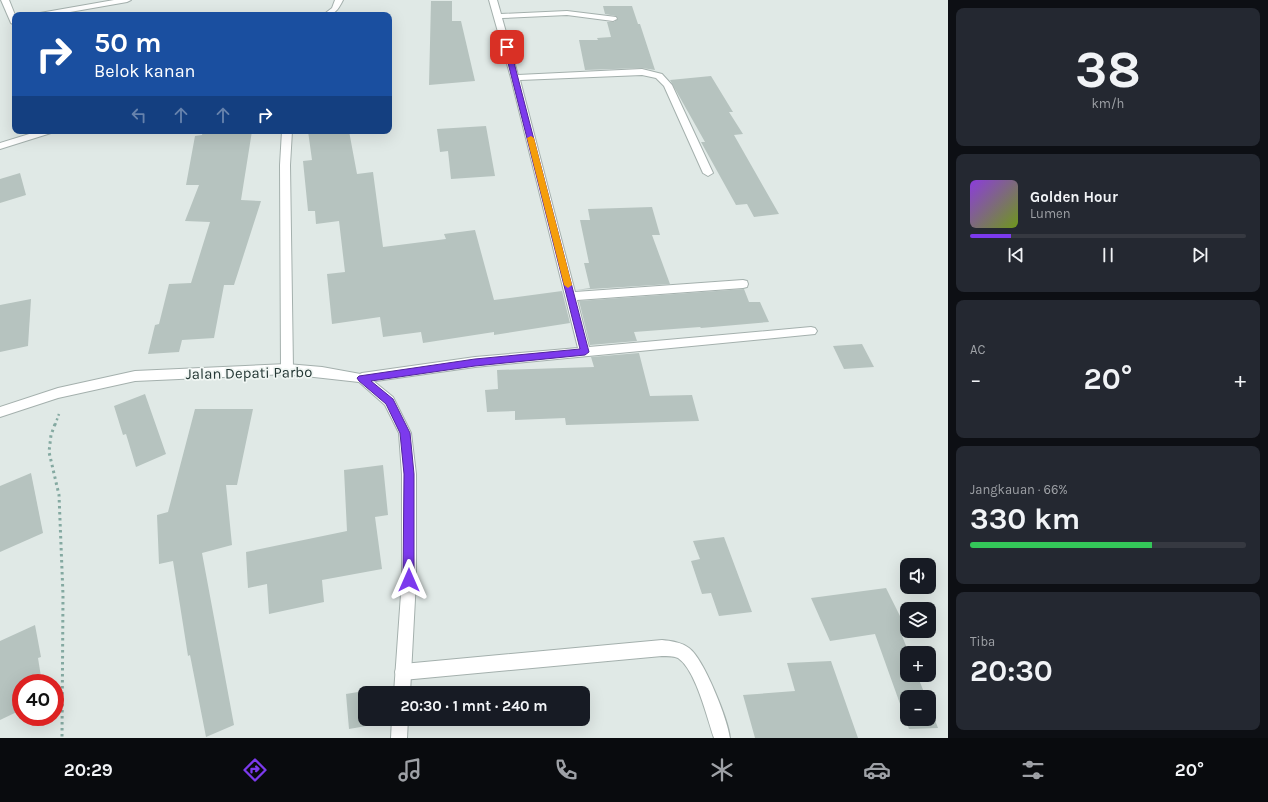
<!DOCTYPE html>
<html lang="id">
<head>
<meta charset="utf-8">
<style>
  :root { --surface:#171b24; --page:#242831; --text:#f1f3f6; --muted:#9ea1a6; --line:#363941; --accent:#7c3aed }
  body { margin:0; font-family:Karla,sans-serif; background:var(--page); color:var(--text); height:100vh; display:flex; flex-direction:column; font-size:15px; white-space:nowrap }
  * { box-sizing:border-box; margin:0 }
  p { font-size:13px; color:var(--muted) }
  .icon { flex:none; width:22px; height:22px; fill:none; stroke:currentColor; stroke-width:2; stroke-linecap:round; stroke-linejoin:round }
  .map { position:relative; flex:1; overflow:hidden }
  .sheet { display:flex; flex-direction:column; gap:8px; padding:8px; background:#0d0f14; width:320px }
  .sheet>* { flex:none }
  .banner { position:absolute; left:12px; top:12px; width:380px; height:122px; border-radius:8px; box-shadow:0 4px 16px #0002; background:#1a4fa0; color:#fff; overflow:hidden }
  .tools { position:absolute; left:900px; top:558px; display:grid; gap:8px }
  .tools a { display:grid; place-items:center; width:36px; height:36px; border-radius:8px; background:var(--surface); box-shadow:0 4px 16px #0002; font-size:20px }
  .speed { position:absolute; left:12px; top:674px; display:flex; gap:8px; font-size:20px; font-weight:700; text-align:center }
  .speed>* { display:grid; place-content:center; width:52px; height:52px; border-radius:50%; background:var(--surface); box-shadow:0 4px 16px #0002; line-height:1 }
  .speed .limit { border:6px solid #d22; background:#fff; color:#111 }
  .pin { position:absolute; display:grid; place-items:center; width:34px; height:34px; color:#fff; margin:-17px; border-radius:8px; box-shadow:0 2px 6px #0006 }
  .me { position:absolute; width:44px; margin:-22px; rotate:0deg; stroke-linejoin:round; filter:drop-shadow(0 0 3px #0008) }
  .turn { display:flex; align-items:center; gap:14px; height:84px; padding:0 16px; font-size:18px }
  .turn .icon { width:52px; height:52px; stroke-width:2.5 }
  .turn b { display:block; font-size:28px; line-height:34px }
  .lanes { display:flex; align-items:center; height:38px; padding:0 16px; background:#0003; justify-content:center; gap:20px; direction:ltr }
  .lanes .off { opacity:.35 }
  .big { font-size:30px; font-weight:700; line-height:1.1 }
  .sheet .card { flex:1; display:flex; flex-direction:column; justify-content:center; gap:6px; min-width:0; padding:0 14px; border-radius:8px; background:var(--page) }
  .sheet .dial { align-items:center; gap:0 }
  .dial b { font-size:52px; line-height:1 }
  .song { display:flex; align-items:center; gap:12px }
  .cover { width:48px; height:48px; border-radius:6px; background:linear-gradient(135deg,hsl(270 70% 55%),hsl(80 70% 35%)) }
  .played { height:4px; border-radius:2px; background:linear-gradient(90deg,var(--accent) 15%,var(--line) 15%) }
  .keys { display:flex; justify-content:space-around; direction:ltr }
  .heat { display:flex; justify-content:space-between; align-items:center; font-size:22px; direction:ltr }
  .charge { height:6px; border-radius:3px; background:linear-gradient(90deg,#34c759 66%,var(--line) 0) }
  .trip { position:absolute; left:358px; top:686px; width:232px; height:40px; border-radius:8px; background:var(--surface); box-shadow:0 4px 16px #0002; font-weight:700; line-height:40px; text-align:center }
  .tabs { display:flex; height:64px; justify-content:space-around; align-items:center; background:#090b0e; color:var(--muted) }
  .tabs .icon { width:28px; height:28px }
  .tabs .current { color:var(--accent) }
  .tabs b { font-size:18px; color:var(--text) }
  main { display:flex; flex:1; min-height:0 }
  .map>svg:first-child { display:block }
  .building { fill:#b6c3bf }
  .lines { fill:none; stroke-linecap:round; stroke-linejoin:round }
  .minor-casing { stroke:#a4b0ad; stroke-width:2 }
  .tertiary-casing { stroke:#a4b0ad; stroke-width:2 }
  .path-far1 { stroke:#84a9a1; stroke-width:2.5; stroke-dasharray:2 3; stroke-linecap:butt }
  .path { stroke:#84a9a1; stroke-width:3; stroke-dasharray:2.5 3.5; stroke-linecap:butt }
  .minor { fill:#fff; fill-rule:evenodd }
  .tertiary { fill:#fff; fill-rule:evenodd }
  .route { fill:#7c3aed; stroke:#51269a }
  .slow { fill:#f59e0b }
  .labels { text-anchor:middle; stroke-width:3.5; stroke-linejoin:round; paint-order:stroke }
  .street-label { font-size:15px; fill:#233734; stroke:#f0f6f3 }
</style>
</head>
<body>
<main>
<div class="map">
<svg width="948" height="738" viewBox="0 0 948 738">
  <rect width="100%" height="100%" fill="#e0e9e6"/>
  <g class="building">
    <path d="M431 1H452V21H461L475 81 429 85Z"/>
    <path d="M603 6H632L638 24H640L655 70 642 68 585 70 579 40H598L597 38 611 37 607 22H614L618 19 616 16 605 14Z"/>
    <path d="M711 76 733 112H729L743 134 734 135 779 214 754 217 747 204 736 205 701 142H705L670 80Z"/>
    <path d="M486 126 495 176 451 179 448 151 440 152 437 129Z"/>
    <path d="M203 131H252L241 200 261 201 234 285H224L214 338 182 340 179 352 148 354 155 325 159 324 169 284 191 283 210 222 185 221 199 185H186L195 136 202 135Z"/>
    <path d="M308 131H349L357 174 373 172 383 247 446 239 444 234 475 230 494 300 562 291 570 323 494 335V332L423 343 421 332 383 337 380 317 332 324 327 274 345 272 339 221 316 224 315 211H308L303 161 312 160Z"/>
    <path d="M20 173 26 195 0 203V179Z"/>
    <path d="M652 207 660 235H652L670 284 576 290 590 288 584 263H589L580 220H590L588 209Z"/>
    <path d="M744 289 749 302H760L769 322 701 328 700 327 634 332 637 341 590 345 579 301Z"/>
    <path d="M31 299 28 346 0 352V305Z"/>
    <path d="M862 344 874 367 844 369 833 346Z"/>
    <path d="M639 353 650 396 692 395 699 421 566 425 565 418 515 420V411L487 412 485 390 498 389 497 370 594 367 591 357Z"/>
    <path d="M145 394 166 454 136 467 126 434 123 435 114 406Z"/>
    <path d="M195 409H253L237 485H226L232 545 202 553 234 725 206 737 190 655 188 656 173 561 159 564 157 515 168 512Z"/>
    <path d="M383 465 388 515 375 517 382 569 322 580 324 602 269 614 267 584 248 588 246 552 347 531 344 470Z"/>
    <path d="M31 473 43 533 0 552V486Z"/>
    <path d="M724 537 752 612 719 616 711 593 702 594 691 561 700 559 693 541Z"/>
    <path d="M886 588 907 630 900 631 909 653H907V675H917L926 697H907V719H929V705L938 728 909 729 875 634 830 641 811 598Z"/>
    <path d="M35 625 41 657 38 658 42 683H21V710L0 720V641Z"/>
    <path d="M831 661 858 738H755L743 695 795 691 787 663Z"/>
    <path d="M370 690V693H365V719H372V725L349 729 346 694Z"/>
  </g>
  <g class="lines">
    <defs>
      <g id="minor">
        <path d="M1 0H9L15 15V25L11 23Z"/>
        <path d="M114 0H131L127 2 53 15H36L40 13Z"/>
        <path d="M335 0H343C338 10 335 15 323 15L332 8Z"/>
        <path d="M489 0H497L501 14 567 11 616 17 617 19 613 21 567 15 502 18 518 75 642 69 662 74 672 85 713 173 708 176 703 173 664 86 656 78 642 75 520 80 575 292 743 280 747 281 748 284 747 287 743 288 577 300 589 347 811 327 815 328 817 331 815 334 475 367 362 383 358 381 356 378 358 375 362 373 475 357 578 348 511 78Z"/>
        <path d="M39 131H53L51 133 0 149V143Z"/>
        <path d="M282 131H292L290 165 293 369 291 372 287 374 283 372 281 369 280 165Z"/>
        <path d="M662 640C671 641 681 642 689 648 704 659 728 720 730 738H714C707 718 696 670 678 658 673 656 667 656 662 656L403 680 397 678 395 672 397 666 403 664Z"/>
      </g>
      <g id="tertiary">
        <path d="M287 364 322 367 366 375 393 397 411 433 416 474V580L410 693H394L402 580V474L399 433 385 405 359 382 287 374 135 381 58 398 0 417V407L58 388 135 371Z"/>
        <path d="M392 719H408L407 738H391Z"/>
      </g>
    </defs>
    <use href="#minor" class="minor-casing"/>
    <use href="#tertiary" class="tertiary-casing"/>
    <path class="path-far1" d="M55 425 59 414"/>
    <path class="path" d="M55 424 51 435 49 452 59 495 63 595 62 738"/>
    <use href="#minor" class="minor"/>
    <use href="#tertiary" class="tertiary"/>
  </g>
  <path class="route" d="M507 45 510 47 589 352 585 355 475 366 371 381 393 399 410 433 414 474V580L413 583 409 585 405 583 403 580 404 474 400 433 386 404 359 381 357 378 359 376 475 359 580 349 504 47Z"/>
  <path class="slow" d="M531 136 534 138 572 285 568 288 564 285 527 138Z"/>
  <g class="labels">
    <g class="street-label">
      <text transform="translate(249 373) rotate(-1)" y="5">Jalan Depati Parbo</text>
    </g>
  </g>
</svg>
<div class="tools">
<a><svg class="icon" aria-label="sound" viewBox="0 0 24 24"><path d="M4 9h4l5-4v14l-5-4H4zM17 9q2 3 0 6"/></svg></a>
<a><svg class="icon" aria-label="layers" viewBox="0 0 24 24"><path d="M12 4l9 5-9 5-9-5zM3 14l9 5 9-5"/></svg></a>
<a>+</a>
<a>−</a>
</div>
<div class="speed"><div class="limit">40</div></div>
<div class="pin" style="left:507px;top:47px;background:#d93025"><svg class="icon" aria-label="arrive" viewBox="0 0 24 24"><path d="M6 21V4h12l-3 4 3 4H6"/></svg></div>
<svg class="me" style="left:409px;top:580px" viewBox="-20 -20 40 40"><path d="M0-17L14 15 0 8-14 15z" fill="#7c3aed" stroke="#fff" stroke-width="4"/></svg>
<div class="trip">20:30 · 1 mnt · 240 m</div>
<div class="banner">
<div class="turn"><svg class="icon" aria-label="right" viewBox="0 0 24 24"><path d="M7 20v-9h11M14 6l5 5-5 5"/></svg><div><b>50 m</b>Belok kanan</div></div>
<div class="lanes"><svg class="icon off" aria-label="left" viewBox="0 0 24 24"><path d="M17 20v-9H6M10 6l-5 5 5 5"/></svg><svg class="icon off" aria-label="ahead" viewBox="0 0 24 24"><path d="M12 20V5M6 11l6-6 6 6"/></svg><svg class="icon off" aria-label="ahead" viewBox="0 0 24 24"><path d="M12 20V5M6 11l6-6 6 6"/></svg><svg class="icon" aria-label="right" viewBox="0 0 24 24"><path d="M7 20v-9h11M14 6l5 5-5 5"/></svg></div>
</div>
</div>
<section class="sheet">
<div class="card dial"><b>38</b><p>km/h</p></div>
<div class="card">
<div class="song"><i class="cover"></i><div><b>Golden Hour</b><p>Lumen</p></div></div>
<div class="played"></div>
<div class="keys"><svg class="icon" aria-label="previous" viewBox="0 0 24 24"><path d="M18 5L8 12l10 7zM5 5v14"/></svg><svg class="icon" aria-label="pause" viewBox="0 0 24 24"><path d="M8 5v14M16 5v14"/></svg><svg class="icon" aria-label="next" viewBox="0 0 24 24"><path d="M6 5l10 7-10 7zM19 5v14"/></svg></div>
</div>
<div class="card"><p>AC</p>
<div class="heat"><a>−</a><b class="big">20°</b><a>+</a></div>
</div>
<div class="card"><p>Jangkauan · 66%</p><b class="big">330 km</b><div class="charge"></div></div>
<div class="card"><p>Tiba</p><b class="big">20:30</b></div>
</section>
</main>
<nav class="tabs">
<b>20:29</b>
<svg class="icon current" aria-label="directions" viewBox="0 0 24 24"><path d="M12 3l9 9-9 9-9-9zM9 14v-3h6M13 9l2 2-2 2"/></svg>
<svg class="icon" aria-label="music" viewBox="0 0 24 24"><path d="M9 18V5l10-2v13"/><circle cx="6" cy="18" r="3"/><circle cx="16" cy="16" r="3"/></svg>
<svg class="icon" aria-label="phone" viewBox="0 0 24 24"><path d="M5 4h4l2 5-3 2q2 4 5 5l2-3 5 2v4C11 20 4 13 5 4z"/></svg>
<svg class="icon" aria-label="climate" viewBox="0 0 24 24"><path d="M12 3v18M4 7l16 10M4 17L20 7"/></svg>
<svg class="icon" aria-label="car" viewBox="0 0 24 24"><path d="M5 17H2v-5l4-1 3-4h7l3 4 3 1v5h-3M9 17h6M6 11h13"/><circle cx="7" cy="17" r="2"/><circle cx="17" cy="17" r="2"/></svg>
<svg class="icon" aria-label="filters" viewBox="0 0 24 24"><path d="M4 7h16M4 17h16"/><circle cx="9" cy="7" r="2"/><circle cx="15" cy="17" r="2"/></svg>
<b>20°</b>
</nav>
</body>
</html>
